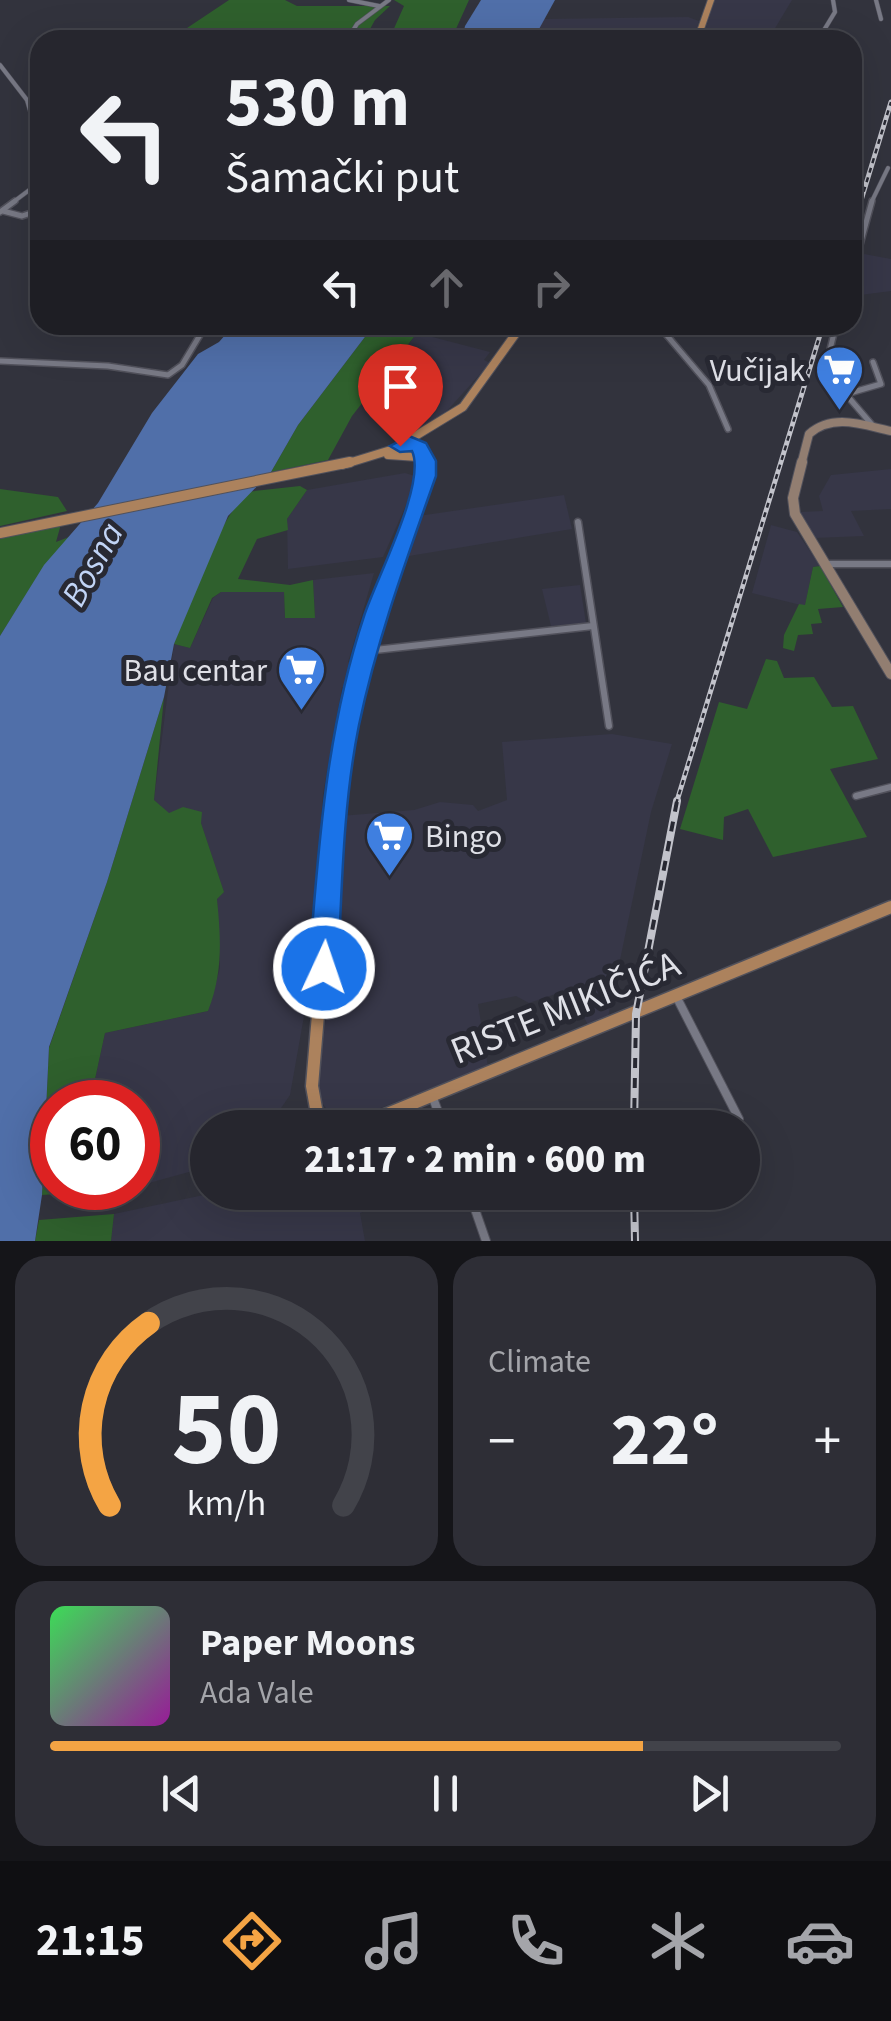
<!DOCTYPE html>
<html lang="en">
<head>
<meta charset="utf-8">
<style>
  :root { --surface:#26262e; --page:#2e2e36; --text:#f1f3f6; --muted:#a4a5aa; --line:#42434a; --accent:#f4a444 }
  body { margin:0; font-family:"Source Sans 3",sans-serif; background:var(--page); color:var(--text); height:100vh; display:flex; flex-direction:column; font-size:38px; white-space:nowrap }
  * { box-sizing:border-box; margin:0 }
  p { font-size:32px; color:var(--muted) }
  .icon { flex:none; width:55px; height:55px; fill:none; stroke:currentColor; stroke-width:2; stroke-linecap:round; stroke-linejoin:round }
  .map { position:relative; height:1241px; overflow:hidden }
  .details { display:flex; flex-direction:column; gap:15px; padding:15px; background:#151519; flex:1 }
  .details>* { flex:none }
  .guide { position:absolute; left:30px; top:30px; width:832px; height:305px; border-radius:30px; box-shadow:0 10px 40px #0002,0 0 0 2px var(--line); background:#26262e; color:var(--text); overflow:hidden }
  .speed { position:absolute; left:30px; top:1080px; display:flex; gap:20px; font-size:50px; font-weight:700; text-align:center }
  .speed>* { display:grid; place-content:center; width:130px; height:130px; border-radius:50%; background:var(--surface); box-shadow:0 10px 40px #0002,0 0 0 2px var(--line); line-height:1 }
  .speed .limit { border:15px solid #d22; background:#fff; color:#111 }
  .pin { position:absolute; display:grid; place-items:center; width:85px; height:85px; color:#fff; margin:-102px -42px; border-radius:50% 50% 50% 0; rotate:-45deg; box-shadow:0 0 10px #0007 }
  .pin .icon { rotate:45deg }
  .me { position:absolute; width:110px; margin:-55px; rotate:3deg; stroke-linejoin:round; filter:drop-shadow(0 0 8px #0008) }
  .turn { display:flex; align-items:center; gap:35px; height:210px; padding:0 30px; font-size:45px }
  .turn .icon { width:130px; height:130px; stroke-width:2.5 }
  .turn b { display:block; font-size:70px; line-height:85px }
  .lanes { display:flex; align-items:center; height:95px; padding:0 30px; background:#0003; justify-content:center; gap:50px; direction:ltr }
  .lanes .off { opacity:.35 }
  .big { font-size:75px; font-weight:800; line-height:1.1 }
  .details .card { flex:1; display:flex; flex-direction:column; justify-content:center; gap:15px; min-width:0; padding:0 35px; border-radius:30px; background:var(--page) }
  .details .dial { align-items:center; gap:0 }
  .dial svg { height:260px; overflow:visible; fill:none; stroke:var(--line); stroke-width:7; stroke-linecap:round; text-anchor:middle }
  .dial text { fill:var(--text); stroke:none }
  .song { display:flex; align-items:center; gap:30px }
  .cover { width:120px; height:120px; border-radius:15px; background:linear-gradient(135deg,hsl(130 70% 55%),hsl(300 70% 35%)) }
  .played { height:10px; border-radius:5px; background:linear-gradient(90deg,var(--accent) 75%,var(--line) 75%) }
  .keys { display:flex; justify-content:space-around; direction:ltr }
  .heat { display:flex; justify-content:space-between; align-items:center; font-size:55px; direction:ltr }
  .details .tiles { flex:1; display:grid; gap:15px; grid-template-columns:1fr 1fr }
  .card:last-child { grid-column:span 2 }
  .trip { position:absolute; left:190px; top:1110px; width:570px; height:100px; border-radius:50px; background:var(--surface); box-shadow:0 10px 40px #0002,0 0 0 2px var(--line); font-weight:800; line-height:100px; text-align:center }
  .tabs { display:flex; height:160px; justify-content:space-around; align-items:center; background:#0f0f12; color:var(--muted) }
  .tabs .icon { width:70px; height:70px }
  .tabs .on { color:var(--accent) }
  .tabs b { font-size:45px; color:var(--text) }
  .map>svg:first-child { display:block }
  .built { fill:#373748 }
  .green { fill:#2f602d }
  .water { fill:#506fa9 }
  .lines { fill:none; stroke-linecap:round; stroke-linejoin:round }
  .street-far3-casing { stroke:#51515b; stroke-width:5 }
  .street-far2-casing { stroke:#51515b; stroke-width:8 }
  .street-far1-casing { stroke:#51515b; stroke-width:9 }
  .street-casing { stroke:#51515b; stroke-width:10 }
  .secondary-far1-casing { stroke:#51515b; stroke-width:10 }
  .secondary-casing { stroke:#51515b; stroke-width:12 }
  .primary-far3-casing { stroke:#51515b; stroke-width:8 }
  .primary-far2-casing { stroke:#51515b; stroke-width:10 }
  .primary-far1-casing { stroke:#51515b; stroke-width:12 }
  .primary-casing { stroke:#51515b; stroke-width:15 }
  .street-far3 { stroke:#787985; stroke-width:4 }
  .street-far2 { stroke:#787985; stroke-width:5 }
  .street-far1 { stroke:#787985; stroke-width:6 }
  .street { stroke:#787985; stroke-width:8 }
  .secondary-far1 { stroke:#927e71; stroke-width:8 }
  .secondary { stroke:#927e71; stroke-width:10 }
  .primary-far3 { stroke:#ac825d; stroke-width:6 }
  .primary-far2 { stroke:#ac825d; stroke-width:8 }
  .primary-far1 { stroke:#ac825d; stroke-width:10 }
  .primary { stroke:#ac825d; stroke-width:12 }
  .rail-far1-casing { stroke:#c2c3cb; stroke-width:5 }
  .rail-casing { stroke:#c2c3cb; stroke-width:8 }
  .rail-far1 { stroke:#282933; stroke-width:2.5; stroke-dasharray:5; stroke-linecap:butt }
  .rail { stroke:#282933; stroke-width:4; stroke-dasharray:10; stroke-linecap:butt }
  .route { fill:#1a73e8; stroke:#114b97; stroke-width:2.5 }
  .labels { text-anchor:middle; stroke-width:10; stroke-linejoin:round; paint-order:stroke }
  .poi-label { font-size:32px; fill:#dfe0e7; stroke:#282933; text-anchor:end }
  .water-label { font-size:35px; font-style:italic; fill:#c1d4f6; stroke:#282933 }
  .near-street-label { font-size:38px; fill:#dfe0e7; stroke:#282933 }
</style>
</head>
<body>
<div class="map">
<svg width="891" height="1241" viewBox="0 0 891 1241">
  <rect width="100%" height="100%" fill="#32333d"/>
  <g class="built">
    <path d="M715 0H792L768 40H717L704 33Z"/>
    <path d="M688 17 699 21 693 40H533L544 19Z"/>
    <path d="M864 254 891 259V291L853 296Z"/>
    <path d="M417 333 490 352 484 360 490 363 445 413 407 436 391 430 365 403Z"/>
    <path d="M891 469V509L851 511 864 536 814 538 799 512 823 511 819 496 831 475Z"/>
    <path d="M405 473 415 476 414 487 383 557 288 569 287 519 307 490Z"/>
    <path d="M564 495 572 529 403 557 418 516Z"/>
    <path d="M771 525 797 532 820 566 813 567 805 606 752 593Z"/>
    <path d="M374 573 348 662 353 664 348 687H342L323 794 309 988 290 1095 268 1127 208 1128 207 1167 138 1186V1102H90L105 1033 208 1011 220 968 217 899 224 892 201 823 169 814 154 800 174 644 190 648 213 598 221 592H284L285 618H315L313 580Z"/>
    <path d="M580 585 586 623 551 626 542 589Z"/>
    <path d="M612 734 672 744 651 812 608 1017 588 1025 570 989 529 1003 516 996 478 1004 488 1067 357 1117H345L326 1108 319 1099 318 1083 331 975 340 816 414 810 440 802 473 805 478 811 507 800 502 742Z"/>
    <path d="M213 1193H408L360 1213 365 1241H111L114 1214Z"/>
  </g>
  <g class="green">
    <path d="M229 0H285L297 6H390L375 20 364 40H205L181 32Z"/>
    <path d="M394 0H469L451 40H399L392 33 404 6Z"/>
    <path d="M374 325H411L417 333 352 416 328 460 271 472 298 425Z"/>
    <path d="M300 486 307 490 287 519 288 530 257 539 238 579 290 585 313 580 315 618H285L284 592H221L212 598 190 648 174 644C194 592 211 536 246 492Z"/>
    <path d="M0 489 58 497 67 511 0 526Z"/>
    <path d="M61 524 56 542 74 535 44 566 0 636V538Z"/>
    <path d="M820 566 843 607 818 609 822 623 811 624 813 634 798 635 794 651 783 648 784 635 799 604 805 605 813 567Z"/>
    <path d="M766 659 777 661 784 678 814 677 832 707 853 706 878 759 830 769 867 837 773 857 748 809 724 817 723 840 680 829 719 702 747 709Z"/>
    <path d="M164 697 154 800 169 813 183 807 202 812 201 823 224 892 217 899C221 939 223 973 208 1011L105 1033 90 1102H52V1188L116 1190 42 1195 49 1048 107 882Z"/>
    <path d="M114 1214 111 1241H35L39 1220Z"/>
  </g>
  <g class="water">
    <path d="M481 0H555L533 40H462L465 26Z"/>
    <path d="M234 325H374L298 425 271 472 228 516 174 644 164 697 107 882 49 1047 42 1195 35 1241H0V636L44 565 98 503 152 413 198 354 219 342Z"/>
  </g>
  <g class="lines">
    <defs>
      <g id="street-far3">
        <path d="M349 0 379 6"/>
        <path d="M876 0 881 19"/>
        <path d="M700 34 712 40"/>
        <path d="M347 40 357 24 389 0"/>
        <path d="M818 40 835 12 833 0"/>
        <path d="M0 65 27 100 40 145"/>
        <path d="M12 203 40 182"/>
        <path d="M871 203 888 168"/>
      </g>
      <g id="street-far2">
        <path d="M3 211 22 216 40 210"/>
        <path d="M0 212 15 201"/>
        <path d="M852 274 872 201"/>
        <path d="M658 325 709 385 728 429"/>
        <path d="M836 325 825 370 874 427"/>
        <path d="M0 361 108 366 168 375 182 365 206 325"/>
        <path d="M843 395 881 384 873 362"/>
      </g>
      <g id="street-far1">
        <path d="M578 522 609 726"/>
        <path d="M827 564H891"/>
        <path d="M366 651 593 626"/>
        <path d="M856 796 891 787"/>
      </g>
      <g id="street">
        <path d="M677 998 739 1119"/>
        <path d="M433 1098 444 1128"/>
        <path d="M469 1192 486 1241"/>
      </g>
      <path id="secondary-far1" d="M801 465 809 434C833 413 863 425 891 431"/>
      <path id="secondary" d="M802 462 793 498 795 514 891 674"/>
      <path id="primary-far3" d="M697 40 711 0"/>
      <g id="primary-far2">
        <path d="M409 442 425 456V465"/>
        <path d="M388 455 418 457"/>
        <path d="M342 465 394 449 463 407 522 325"/>
      </g>
      <g id="primary-far1">
        <path d="M0 533 350 462"/>
        <path d="M335 804C351 689 387 584 426 476L425 462"/>
      </g>
      <path id="primary" d="M336 801 312 1086 317 1114 345 1125 375 1119 891 907"/>
    </defs>
    <use href="#street-far3" class="street-far3-casing"/>
    <use href="#street-far2" class="street-far2-casing"/>
    <use href="#street-far1" class="street-far1-casing"/>
    <use href="#street" class="street-casing"/>
    <use href="#secondary-far1" class="secondary-far1-casing"/>
    <use href="#secondary" class="secondary-casing"/>
    <use href="#primary-far3" class="primary-far3-casing"/>
    <use href="#primary-far2" class="primary-far2-casing"/>
    <use href="#primary-far1" class="primary-far1-casing"/>
    <use href="#primary" class="primary-casing"/>
    <use href="#street-far3" class="street-far3"/>
    <use href="#street-far2" class="street-far2"/>
    <use href="#street-far1" class="street-far1"/>
    <use href="#street" class="street"/>
    <use href="#secondary-far1" class="secondary-far1"/>
    <use href="#secondary" class="secondary"/>
    <use href="#primary-far3" class="primary-far3"/>
    <use href="#primary-far2" class="primary-far2"/>
    <use href="#primary-far1" class="primary-far1"/>
    <use href="#primary" class="primary"/>
    <defs>
      <g id="rail-far1">
        <path d="M852 230 891 102"/>
        <path d="M676 804 823 325"/>
      </g>
      <g id="rail">
        <path d="M634 1128 636 1014 677 801"/>
        <path d="M634 1192 635 1241"/>
      </g>
    </defs>
    <use href="#rail-far1" class="rail-far1-casing"/>
    <use href="#rail" class="rail-casing"/>
    <use href="#rail-far1" class="rail-far1"/>
    <use href="#rail" class="rail"/>
  </g>
  <path class="route" d="M409 436 426 443 436 461V476C407 558 377 639 359 725 343 804 342 888 338 968L334 978 324 982 314 978 309 968C318 849 326 730 364 616 376 579 427 483 412 451L400 452 390 446Z"/>
  <defs>
    <symbol id="supermarket-pin" viewBox="-11 -11 22 30"><path d="M0 17L-7.5 6A9.5 9.5 0 1 1 7.5 6Z" fill="#3f7fe0" stroke="#282933"/><path d="M-6-5.5h2.5l.6 2H6L4.5 2H-2.5L-4.4-4H-6ZM-1.5 3.2a1.3 1.3 0 1 0 .1 0ZM3 3.2a1.3 1.3 0 1 0 .1 0Z" fill="#fff"/></symbol>
  </defs>
  <g fill-rule="evenodd">
    <use href="#supermarket-pin" x="812" y="342" width="55" height="75"/>
    <use href="#supermarket-pin" x="274" y="642" width="55" height="75"/>
    <use href="#supermarket-pin" x="362" y="808" width="55" height="75"/>
  </g>
  <g class="labels">
    <g class="poi-label">
      <text x="805" y="381">Vučijak</text>
      <text x="267" y="681">Bau centar</text>
      <text x="425" y="847" text-anchor="start">Bingo</text>
    </g>
    <g class="water-label">
      <text transform="translate(92 564) rotate(-61)" y="12">Bosna</text>
    </g>
    <g class="near-street-label">
      <text transform="translate(565 1007) rotate(-22)" y="13">RISTE MIKIČIĆA</text>
    </g>
  </g>
</svg>
<div class="speed"><div class="limit">60</div></div>
<div class="pin" style="left:400px;top:446px;background:#d93025"><svg class="icon" aria-label="arrive" viewBox="0 0 24 24"><path d="M6 21V4h12l-3 4 3 4H6"/></svg></div>
<svg class="me" style="left:324px;top:968px" viewBox="-20 -20 40 40"><circle r="17" fill="#1a73e8" stroke="#fff" stroke-width="3"/><path d="M0-11L8 9 0 5-8 9z" fill="#fff"/></svg>
<div class="trip">21:17 · 2 min · 600 m</div>
<div class="guide">
<div class="turn"><svg class="icon" aria-label="left" viewBox="0 0 24 24"><path d="M17 20v-9H6M10 6l-5 5 5 5"/></svg><div><b>530 m</b>Šamački put</div></div>
<div class="lanes"><svg class="icon" aria-label="left" viewBox="0 0 24 24"><path d="M17 20v-9H6M10 6l-5 5 5 5"/></svg><svg class="icon off" aria-label="ahead" viewBox="0 0 24 24"><path d="M12 20V5M6 11l6-6 6 6"/></svg><svg class="icon off" aria-label="right" viewBox="0 0 24 24"><path d="M7 20v-9h11M14 6l5 5-5 5"/></svg></div>
</div>
</div>
<section class="details">
<div class="tiles">
<div class="card dial"><svg viewBox="0 0 100 80">
<path d="M14 69A42 42 0 1 1 86 69"/>
<path d="M14 69A42 42 0 0 1 26 13" stroke="#f4a444"/>
<text x="50" y="56" font-size="32" font-weight="700">50</text>
<text x="50" y="72" font-size="11">km/h</text>
</svg></div>
<div class="card"><p>Climate</p>
<div class="heat"><a>−</a><b class="big">22°</b><a>+</a></div>
</div>
<div class="card">
<div class="song"><i class="cover"></i><div><b>Paper Moons</b><p>Ada Vale</p></div></div>
<div class="played"></div>
<div class="keys"><svg class="icon" aria-label="previous" viewBox="0 0 24 24"><path d="M18 5L8 12l10 7zM5 5v14"/></svg><svg class="icon" aria-label="pause" viewBox="0 0 24 24"><path d="M8 5v14M16 5v14"/></svg><svg class="icon" aria-label="next" viewBox="0 0 24 24"><path d="M6 5l10 7-10 7zM19 5v14"/></svg></div>
</div>
</div>
</section>
<nav class="tabs">
<b>21:15</b>
<svg class="icon on" aria-label="directions" viewBox="0 0 24 24"><path d="M12 3l9 9-9 9-9-9zM9 14v-3h6M13 9l2 2-2 2"/></svg>
<svg class="icon" aria-label="music" viewBox="0 0 24 24"><path d="M9 18V5l10-2v13"/><circle cx="6" cy="18" r="3"/><circle cx="16" cy="16" r="3"/></svg>
<svg class="icon" aria-label="phone" viewBox="0 0 24 24"><path d="M5 4h4l2 5-3 2q2 4 5 5l2-3 5 2v4C11 20 4 13 5 4z"/></svg>
<svg class="icon" aria-label="climate" viewBox="0 0 24 24"><path d="M12 3v18M4 7l16 10M4 17L20 7"/></svg>
<svg class="icon" aria-label="car" viewBox="0 0 24 24"><path d="M5 17H2v-5l4-1 3-4h7l3 4 3 1v5h-3M9 17h6M6 11h13"/><circle cx="7" cy="17" r="2"/><circle cx="17" cy="17" r="2"/></svg>
</nav>
</body>
</html>
